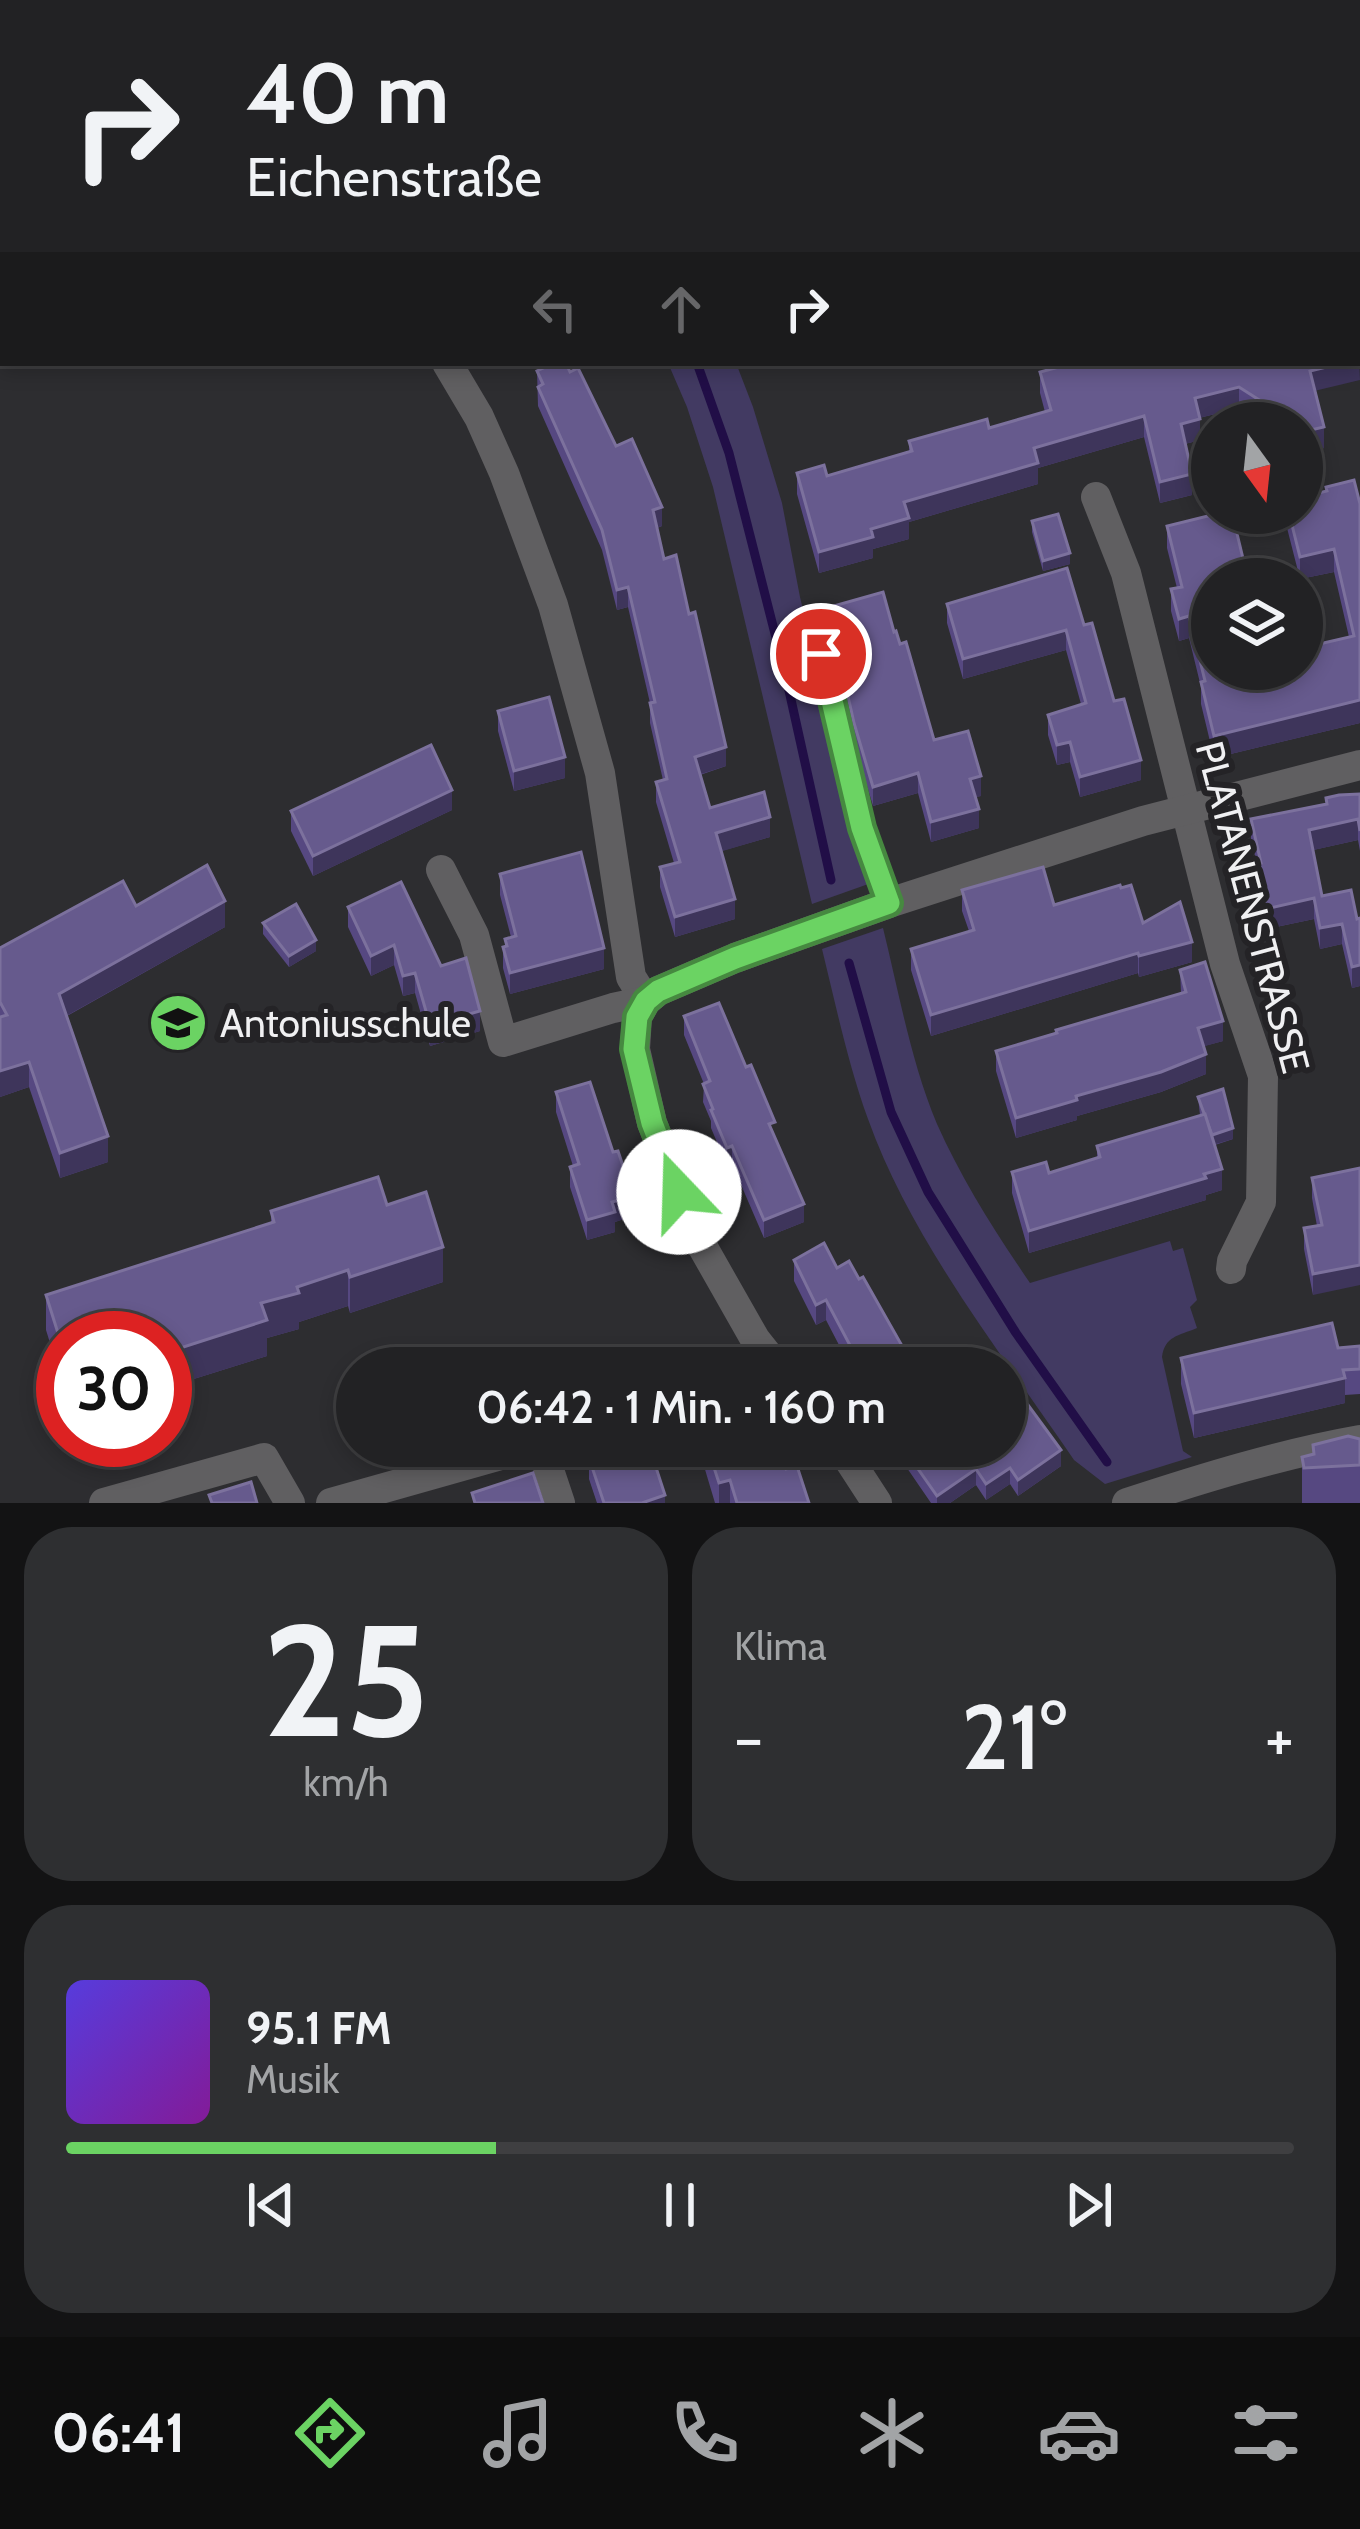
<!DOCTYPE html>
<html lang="de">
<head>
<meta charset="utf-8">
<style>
  :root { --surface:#222224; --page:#2e2f31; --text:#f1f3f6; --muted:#a2a4a6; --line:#3f3f41; --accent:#6bd363 }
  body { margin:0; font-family:Cabin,sans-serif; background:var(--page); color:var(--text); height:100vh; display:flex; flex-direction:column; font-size:45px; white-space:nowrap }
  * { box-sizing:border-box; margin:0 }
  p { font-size:39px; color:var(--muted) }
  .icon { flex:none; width:66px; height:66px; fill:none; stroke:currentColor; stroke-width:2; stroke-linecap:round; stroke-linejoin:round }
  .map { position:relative; height:1503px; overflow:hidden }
  .sheet { display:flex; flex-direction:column; gap:24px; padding:24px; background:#131314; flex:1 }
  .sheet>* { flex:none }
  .banner { position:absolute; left:0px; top:0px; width:1362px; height:366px; box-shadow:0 6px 18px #0003,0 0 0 3px var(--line); background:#222224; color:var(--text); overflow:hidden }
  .needle { width:78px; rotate:165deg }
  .controls { position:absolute; left:1191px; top:402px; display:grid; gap:24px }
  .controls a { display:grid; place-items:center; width:132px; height:132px; border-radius:50%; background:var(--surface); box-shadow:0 6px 18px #0003,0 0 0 3px var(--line); font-size:60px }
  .speed { position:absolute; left:36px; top:1311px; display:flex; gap:24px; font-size:60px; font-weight:700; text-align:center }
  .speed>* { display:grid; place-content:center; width:156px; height:156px; border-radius:50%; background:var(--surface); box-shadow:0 6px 18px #0003,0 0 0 3px var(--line); line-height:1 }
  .speed .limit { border:18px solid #d22; background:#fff; color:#111 }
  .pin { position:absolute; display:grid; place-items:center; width:102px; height:102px; color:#fff; margin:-51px; border:6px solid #fff; border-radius:50%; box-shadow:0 3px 12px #0007 }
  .me { position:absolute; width:132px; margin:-66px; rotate:339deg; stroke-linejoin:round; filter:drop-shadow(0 0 9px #0008) }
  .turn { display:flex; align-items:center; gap:42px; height:252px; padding:0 48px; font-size:54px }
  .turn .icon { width:156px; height:156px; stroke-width:2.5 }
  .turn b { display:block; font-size:84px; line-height:102px }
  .lanes { display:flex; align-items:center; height:114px; padding:0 48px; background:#0003; justify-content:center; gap:60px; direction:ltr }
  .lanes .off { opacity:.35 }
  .big { font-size:90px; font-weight:600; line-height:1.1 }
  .sheet .tile { flex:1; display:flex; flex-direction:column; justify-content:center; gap:18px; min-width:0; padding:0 42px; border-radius:48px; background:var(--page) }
  .sheet .dial { align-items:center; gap:0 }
  .dial b { font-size:156px; line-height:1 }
  .song { display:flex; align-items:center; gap:36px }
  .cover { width:144px; height:144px; border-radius:18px; background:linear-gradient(135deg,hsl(250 70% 55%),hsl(290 70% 35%)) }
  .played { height:12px; border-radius:6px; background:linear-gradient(90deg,var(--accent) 35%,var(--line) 35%) }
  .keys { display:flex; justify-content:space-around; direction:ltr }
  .heat { display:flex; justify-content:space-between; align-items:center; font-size:66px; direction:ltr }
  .sheet .tiles { flex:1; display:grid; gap:24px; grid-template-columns:1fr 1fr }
  .tile:last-child { grid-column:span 2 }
  .trip { position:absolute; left:336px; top:1347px; width:690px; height:120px; border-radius:60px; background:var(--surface); box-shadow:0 6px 18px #0003,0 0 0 3px var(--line); font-weight:600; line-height:120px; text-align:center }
  .menu { display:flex; height:192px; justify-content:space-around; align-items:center; background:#0e0e0e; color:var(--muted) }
  .menu .icon { width:84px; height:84px }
  .menu .active { color:var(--accent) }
  .menu b { font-size:54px; color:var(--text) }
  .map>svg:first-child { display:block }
  .green { fill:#423a62 }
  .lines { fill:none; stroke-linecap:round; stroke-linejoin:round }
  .stream { stroke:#210e47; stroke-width:9 }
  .lane { stroke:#605f61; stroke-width:15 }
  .street { stroke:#605f61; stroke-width:30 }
  .wall { fill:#564881 }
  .shaded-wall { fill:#3e355b }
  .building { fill:#665a8d; stroke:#7c719d; stroke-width:3 }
  .route-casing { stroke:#468940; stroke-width:30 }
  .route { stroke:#6bd363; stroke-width:21 }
  .labels { text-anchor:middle; stroke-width:12; stroke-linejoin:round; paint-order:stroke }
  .street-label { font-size:39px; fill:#f0f0f2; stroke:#242326 }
  .poi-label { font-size:39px; fill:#f0f0f2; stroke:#242326; text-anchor:start }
</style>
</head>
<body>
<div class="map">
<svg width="1360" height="1503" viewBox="0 0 1360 1503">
  <rect width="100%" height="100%" fill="#2d2d30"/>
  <g class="green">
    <path d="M304 0H512L514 3H300Z"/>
    <path d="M668 363H736L753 407 782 503 800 597 855 831 874 882 812 904 713 487 687 407Z"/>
    <path d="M883 928C899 993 911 1062 937 1124 962 1180 995 1232 1030 1283L1170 1241 1173 1251 1183 1248 1197 1300 1190 1307 1197 1328C1178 1336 1165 1336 1162 1357L1183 1451 1192 1457 1105 1484 1074 1460C1002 1354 911 1240 868 1119 848 1064 836 1006 822 949Z"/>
  </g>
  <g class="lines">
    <g class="stream">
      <path d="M256 0 258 3"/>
      <path d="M464 0 466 3"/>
      <path d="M358 3 363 0"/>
      <path d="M0 257 3 255"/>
      <path d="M697 363 729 453 786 677 831 880"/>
      <path d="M849 963 891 1112 928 1192 1016 1333 1107 1462"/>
    </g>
    <path class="lane" d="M821 654 862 828 889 903"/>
    <g class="street">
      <path d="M205 0 207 3"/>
      <path d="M447 363 479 417 504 473 553 605 600 773 631 977 646 1001"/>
      <path d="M1096 497 1126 573 1225 964 1263 1076 1261 1202 1232 1261 1231 1269"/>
      <path d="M441 870 474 935 503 1042 613 1008 646 1001"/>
      <path d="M778 1368 755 1339 697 1237 652 1123 635 1049 637 1017 646 1001 658 991 735 958 889 903 1143 821 1360 765"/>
      <path d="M541 1446 560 1503"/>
      <path d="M840 1446 877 1503"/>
      <path d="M104 1503 264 1458 290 1503"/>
      <path d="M331 1503 533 1446"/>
      <path d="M1127 1503C1203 1478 1281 1454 1360 1440"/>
    </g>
  </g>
  <g class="wall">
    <path d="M537 371 570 372 616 446 662 526 657 528 664 559 726 766 700 775 710 808 770 837 721 851 735 919 675 937 660 887V867L674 863 656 802V782L663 780 650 723V703L628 607 617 610 602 550 538 406Z"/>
    <path d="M1040 372 1315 391 1324 448 1302 453V423H1262L1239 408 1199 418 1200 440 1185 444 1192 495 1160 503 1144 437 1038 468V484L909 522V539L873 549V558L819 573 797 494V473L827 476 909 452V441L989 428 1045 412 1040 393Z"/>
    <path d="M1360 504V723L1214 758 1201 704V687L1189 638 1179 641 1171 611V589L1177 588 1167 548V526L1246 579H1212V669H1302L1349 637 1334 572 1300 579 1286 524V513H1302Z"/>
    <path d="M1032 521 1070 564 1043 571 1032 532Z"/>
    <path d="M947 604 1084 625 1114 701 1141 780 1080 797 1070 762 1057 765 1048 735V715L1081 704 1066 650 963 679 947 623Z"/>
    <path d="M830 607 894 632 934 740 981 796 975 797 979 828 931 842 918 793 873 806 854 742 843 694 844 674 830 626Z"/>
    <path d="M498 711 565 778 514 791 498 731Z"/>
    <path d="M1360 794V851L1358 840 1313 850 1322 896 1357 919 1360 918V986L1352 988 1342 944 1320 949 1314 919 1261 930 1251 885V865L1257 864 1251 839V819L1326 804V798Z"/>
    <path d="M452 810 313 876 291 831V811Z"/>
    <path d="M500 874 604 969 510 994 503 968V947H505V939L511 937 500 895Z"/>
    <path d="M962 890 1054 905 1143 923 1192 962 1139 977 1138 973 931 1036 911 970V949L969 931 962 911Z"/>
    <path d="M136 906 225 927 67 1016 108 1162 60 1178 29 1087 0 1097V948Z"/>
    <path d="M348 907 441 966 480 1031 430 1046 415 993 403 996 394 965 371 976 348 927Z"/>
    <path d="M263 923 316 951 289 967 263 934Z"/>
    <path d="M1180 970 1223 1041 1204 1046 1206 1074 1161 1092 1077 1116V1120L1016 1138 996 1071V1051L1181 993Z"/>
    <path d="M684 1016 775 1137 804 1222 764 1238 732 1164 727 1166 711 1128V1121L703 1102 704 1084 684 1035Z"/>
    <path d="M556 1092 633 1216 615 1222V1232L587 1240 570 1187V1167L573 1166 556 1112Z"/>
    <path d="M1198 1097 1233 1139 1215 1145 1222 1190 1206 1195V1200L1029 1253 1012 1193V1172L1049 1173 1097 1158V1146L1200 1115Z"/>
    <path d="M1360 1168 1313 1295 1304 1249V1228L1317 1226 1312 1198V1178Z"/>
    <path d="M387 1205 443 1282 350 1313 348 1306 299 1322V1329L267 1338V1356L165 1388V1338H63V1385L46 1330V1295L271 1223V1211Z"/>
    <path d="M794 1260 837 1268 859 1279 914 1368H851L826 1320 816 1325 794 1281Z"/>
    <path d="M1338 1348 1360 1369V1394L1345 1395V1403L1194 1438 1181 1384V1358Z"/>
    <path d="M1360 1439V1503H1302V1457Z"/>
    <path d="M698 1446H778L786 1469 809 1503H715Z"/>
    <path d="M963 1449 1061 1466 1018 1496 1010 1484 986 1500 976 1485 950 1503H931L907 1468V1453Z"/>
    <path d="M589 1458 665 1503H597L589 1479Z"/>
  </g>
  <g class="shaded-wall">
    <path d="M1359 359 1360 380 1310 392V371L1343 363H1359Z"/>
    <path d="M1239 387V408L1195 419V398Z"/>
    <path d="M1144 416V437L1038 468V484L909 522V539L873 549V558L819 573V552L871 529 904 502 1034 448Z"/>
    <path d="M1200 419V440L1181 445V424Z"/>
    <path d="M1324 427V448L1302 453V432Z"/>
    <path d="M1192 474V495L1160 503V482Z"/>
    <path d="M662 507V526L653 529V510Z"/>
    <path d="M1334 549V572L1300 579V557Z"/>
    <path d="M1070 553V564L1043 571V561Z"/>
    <path d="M1246 571V579H1214Z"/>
    <path d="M628 587V607L617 610V590Z"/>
    <path d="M1189 616V638L1179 641V619Z"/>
    <path d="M1066 630V650L963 679V659Z"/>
    <path d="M1360 700V723L1214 758V736Z"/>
    <path d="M1070 742V762L1057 765V745Z"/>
    <path d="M726 747V766L695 776V757Z"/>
    <path d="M565 757V778L514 791V771Z"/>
    <path d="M1141 760V780L1080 797V777Z"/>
    <path d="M918 773V793L873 806V787Z"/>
    <path d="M981 776V796L970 798V779Z"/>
    <path d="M452 790V810L313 876V856Z"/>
    <path d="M979 809V828L931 842V822Z"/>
    <path d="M770 817V837L716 853V833Z"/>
    <path d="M1358 819V840L1309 851V830Z"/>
    <path d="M1314 898V919L1261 930V910Z"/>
    <path d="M735 899V919L675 937V917Z"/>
    <path d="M225 901V927L59 1020V994Z"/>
    <path d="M1342 924V944L1320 949V928Z"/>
    <path d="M316 940V951L289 967V956Z"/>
    <path d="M1192 942V962L1139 977V956Z"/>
    <path d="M394 945V965L371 976V956Z"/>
    <path d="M604 948V969L510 994V973Z"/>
    <path d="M1138 953V973L931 1036V1015Z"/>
    <path d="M1360 965V986L1352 988V967Z"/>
    <path d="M415 973V993L403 996V976Z"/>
    <path d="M480 1011V1031L430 1046V1025Z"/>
    <path d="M1223 1021V1041L1198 1048V1028Z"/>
    <path d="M1206 1054V1074L1161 1092 1077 1116V1120L1016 1138V1118L1076 1096Z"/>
    <path d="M29 1062V1087L0 1097V1071Z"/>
    <path d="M1233 1128V1139L1209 1146V1136Z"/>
    <path d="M108 1136V1162L60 1178V1153Z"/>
    <path d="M732 1146V1164L727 1166V1148Z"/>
    <path d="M1222 1169V1190L1206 1195V1200L1029 1253V1231Z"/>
    <path d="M633 1196V1216L615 1222V1232L587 1240V1220L612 1202Z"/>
    <path d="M804 1204V1222L764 1238V1220Z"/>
    <path d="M443 1247V1282L350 1313V1277Z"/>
    <path d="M1360 1265V1285L1313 1295V1274Z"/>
    <path d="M348 1270V1306L299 1322V1329L267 1338V1356L165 1388V1353L297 1287Z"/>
    <path d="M826 1300V1320L816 1325V1305Z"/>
    <path d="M1345 1378V1403L1194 1438V1413Z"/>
    <path d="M1061 1450V1466L1018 1496V1480Z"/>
    <path d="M1010 1468V1484L986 1500V1484Z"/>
    <path d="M976 1469V1485L950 1503H937V1496Z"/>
    <path d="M730 1480V1503H719V1483Z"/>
    <path d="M665 1495V1503H642Z"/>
  </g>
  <g class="building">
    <path d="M1360 310V359H1359V311Z"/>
    <path d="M554 363H566L570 372 578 368 616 446 632 439 662 507 653 510 664 559 676 555 689 614 695 612 726 747 695 757 710 808 764 792 770 817 716 833 735 899 675 917 660 867 680 862 656 782 667 779 650 703 655 702 628 587 617 590 602 530 538 387 543 384 537 371Z"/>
    <path d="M1074 363H1343L1310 371 1324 427 1302 432V423H1281L1278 412 1239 387 1195 398 1200 419 1181 424 1192 474 1160 482 1144 416 1034 448 1038 463 904 502 909 518 871 529 873 537 819 552 797 473 824 465 827 476 912 451 909 441 987 419 989 428 1051 410 1040 372Z"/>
    <path d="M1354 480 1360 504V700L1214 736 1201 682 1205 681 1189 616 1179 619 1171 589 1182 587 1167 526 1220 513H1232L1246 571 1209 580 1212 591V669H1302V648L1354 636 1334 549 1300 557 1289 513H1302V497L1327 491 1326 487Z"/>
    <path d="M1058 514 1070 553 1043 561 1032 521Z"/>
    <path d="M1067 568 1084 625 1092 623 1114 701 1124 699 1141 760 1080 777 1070 742 1057 745 1048 715 1086 703 1066 630 963 659 947 604Z"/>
    <path d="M883 592 894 632 896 631 900 644 906 642 934 740 968 731 981 776 970 779 979 809 931 822 918 773 873 787 854 723 843 674 849 673 830 607Z"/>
    <path d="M549 697 565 757 514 771 498 711Z"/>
    <path d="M431 745 452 790 313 856 291 811Z"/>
    <path d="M1360 794V831L1358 819 1309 830 1322 896 1351 890 1357 919 1360 918V965L1352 967 1342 924 1320 928 1314 898 1261 910 1251 865 1261 863 1251 819 1327 804 1326 798 1339 795Z"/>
    <path d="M581 852 604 948 510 973 503 947 507 946 505 939 516 936 500 874Z"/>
    <path d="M207 865 225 901 59 994 108 1136 60 1153 29 1062 0 1071V1017L7 1015 0 1002V948L123 881 136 906Z"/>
    <path d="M1043 867 1054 905 1120 885 1121 888 1131 885 1143 923 1180 902 1192 942 1139 956 1138 953 931 1015 911 949 974 930 962 890Z"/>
    <path d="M401 882 441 966 466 958 480 1011 430 1025 415 973 403 976 394 945 371 956 348 907Z"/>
    <path d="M296 904 316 940 289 956 263 923Z"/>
    <path d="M1205 962 1223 1021 1198 1028 1206 1054 1161 1072 1076 1096 1077 1100 1016 1118 996 1051 1057 1033 1056 1030 1186 992 1180 970Z"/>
    <path d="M719 1003 746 1067 751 1065 775 1122 769 1124 804 1204 764 1220 732 1146 727 1148 711 1110 713 1109 703 1084 710 1081 684 1016Z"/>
    <path d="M590 1082 613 1152 618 1151 633 1196 612 1202 615 1212 587 1220 570 1167 579 1164 556 1092Z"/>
    <path d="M1223 1089 1233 1128 1212 1135 1198 1097Z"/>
    <path d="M1205 1114 1222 1169 1204 1174 1206 1178 1029 1231 1012 1172 1046 1162 1049 1173 1100 1157 1097 1146Z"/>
    <path d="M1360 1168V1265L1313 1274 1304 1228 1322 1225 1312 1178Z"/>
    <path d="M378 1177 387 1205 426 1192 443 1247 350 1277 348 1270 297 1287 299 1293 261 1303 267 1320 165 1353V1338H63V1349L46 1295 274 1222 271 1211Z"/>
    <path d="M824 1243 837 1268 849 1261 859 1279 863 1277 914 1367 862 1368 826 1300 816 1305 794 1260Z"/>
    <path d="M1332 1323 1338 1348 1360 1346V1369L1343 1370 1345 1378 1194 1413 1181 1358Z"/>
    <path d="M1028 1405 1061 1450 1018 1480 1010 1468 986 1484 976 1469 937 1496 907 1453 917 1446H961L963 1449 967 1446H1005V1420Z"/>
    <path d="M1348 1436 1360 1439V1465L1304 1468 1302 1457 1314 1454 1313 1445Z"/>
    <path d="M625 1446H649L665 1495 642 1503H604L589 1458Z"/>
    <path d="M707 1446H778L786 1469 797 1466 809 1503H737L730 1480 719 1483Z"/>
    <path d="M533 1473 543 1503H475L472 1493Z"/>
    <path d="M251 1482 257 1503H212L209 1495Z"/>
  </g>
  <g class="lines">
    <defs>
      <path id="route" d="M679 1192 652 1123 634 1049 637 1017 646 1001 658 991 735 958 889 903 862 828 821 654"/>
    </defs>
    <use href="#route" class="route-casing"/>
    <use href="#route" class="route"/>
  </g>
  <defs>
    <symbol id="school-disc" viewBox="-11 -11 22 22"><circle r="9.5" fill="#6bd363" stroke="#242326"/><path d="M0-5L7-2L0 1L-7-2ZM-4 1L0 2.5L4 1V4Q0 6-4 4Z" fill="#111"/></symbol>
  </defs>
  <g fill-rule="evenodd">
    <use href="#school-disc" x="145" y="990" width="66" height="66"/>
  </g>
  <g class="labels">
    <g class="street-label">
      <text transform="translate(1253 907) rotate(75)" y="14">PLATANENSTRASSE</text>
    </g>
    <g class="poi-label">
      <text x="220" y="1037">Antoniusschule</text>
    </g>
  </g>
</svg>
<div class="controls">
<a><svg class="needle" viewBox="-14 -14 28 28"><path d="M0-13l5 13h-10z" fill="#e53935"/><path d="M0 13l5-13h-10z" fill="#a2a4a6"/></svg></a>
<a><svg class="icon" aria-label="layers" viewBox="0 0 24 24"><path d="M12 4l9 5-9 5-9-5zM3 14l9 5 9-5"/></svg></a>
</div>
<div class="speed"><div class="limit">30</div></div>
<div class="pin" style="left:821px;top:654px;background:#d93025"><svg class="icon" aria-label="arrive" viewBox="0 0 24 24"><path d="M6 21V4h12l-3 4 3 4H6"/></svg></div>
<svg class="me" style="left:679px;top:1192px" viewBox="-20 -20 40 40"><circle r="19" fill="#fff"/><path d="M0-13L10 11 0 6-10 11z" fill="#6bd363"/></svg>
<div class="trip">06:42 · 1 Min. · 160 m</div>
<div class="banner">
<div class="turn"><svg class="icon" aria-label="right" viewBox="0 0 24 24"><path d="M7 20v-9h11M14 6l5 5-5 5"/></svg><div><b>40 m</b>Eichenstraße</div></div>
<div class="lanes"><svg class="icon off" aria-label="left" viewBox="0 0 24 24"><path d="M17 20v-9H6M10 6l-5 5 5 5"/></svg><svg class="icon off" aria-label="ahead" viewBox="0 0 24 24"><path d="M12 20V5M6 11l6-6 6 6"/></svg><svg class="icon" aria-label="right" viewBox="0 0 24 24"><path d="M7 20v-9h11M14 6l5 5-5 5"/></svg></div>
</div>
</div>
<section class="sheet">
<div class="tiles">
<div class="tile dial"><b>25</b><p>km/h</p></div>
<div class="tile"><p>Klima</p>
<div class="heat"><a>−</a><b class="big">21°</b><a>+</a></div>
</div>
<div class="tile">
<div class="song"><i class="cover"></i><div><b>95.1 FM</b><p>Musik</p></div></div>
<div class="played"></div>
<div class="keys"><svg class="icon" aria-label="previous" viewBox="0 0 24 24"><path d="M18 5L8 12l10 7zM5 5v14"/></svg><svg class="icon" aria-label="pause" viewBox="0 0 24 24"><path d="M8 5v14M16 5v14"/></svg><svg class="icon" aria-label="next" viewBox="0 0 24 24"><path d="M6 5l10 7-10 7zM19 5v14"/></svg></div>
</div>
</div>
</section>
<nav class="menu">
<b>06:41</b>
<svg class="icon active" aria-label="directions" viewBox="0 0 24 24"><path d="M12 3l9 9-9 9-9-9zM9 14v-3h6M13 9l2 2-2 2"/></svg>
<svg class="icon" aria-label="music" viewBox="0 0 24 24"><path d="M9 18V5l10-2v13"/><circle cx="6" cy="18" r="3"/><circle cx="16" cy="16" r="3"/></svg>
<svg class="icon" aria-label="phone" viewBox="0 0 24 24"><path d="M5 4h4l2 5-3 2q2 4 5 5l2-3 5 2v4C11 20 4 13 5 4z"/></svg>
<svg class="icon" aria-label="climate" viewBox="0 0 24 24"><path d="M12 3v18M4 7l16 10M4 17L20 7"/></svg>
<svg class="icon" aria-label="car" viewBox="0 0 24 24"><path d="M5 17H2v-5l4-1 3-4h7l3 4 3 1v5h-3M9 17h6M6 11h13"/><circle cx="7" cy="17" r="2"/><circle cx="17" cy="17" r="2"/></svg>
<svg class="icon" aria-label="filters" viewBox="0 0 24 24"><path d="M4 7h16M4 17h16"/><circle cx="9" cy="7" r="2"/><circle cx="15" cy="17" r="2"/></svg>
</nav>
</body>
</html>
